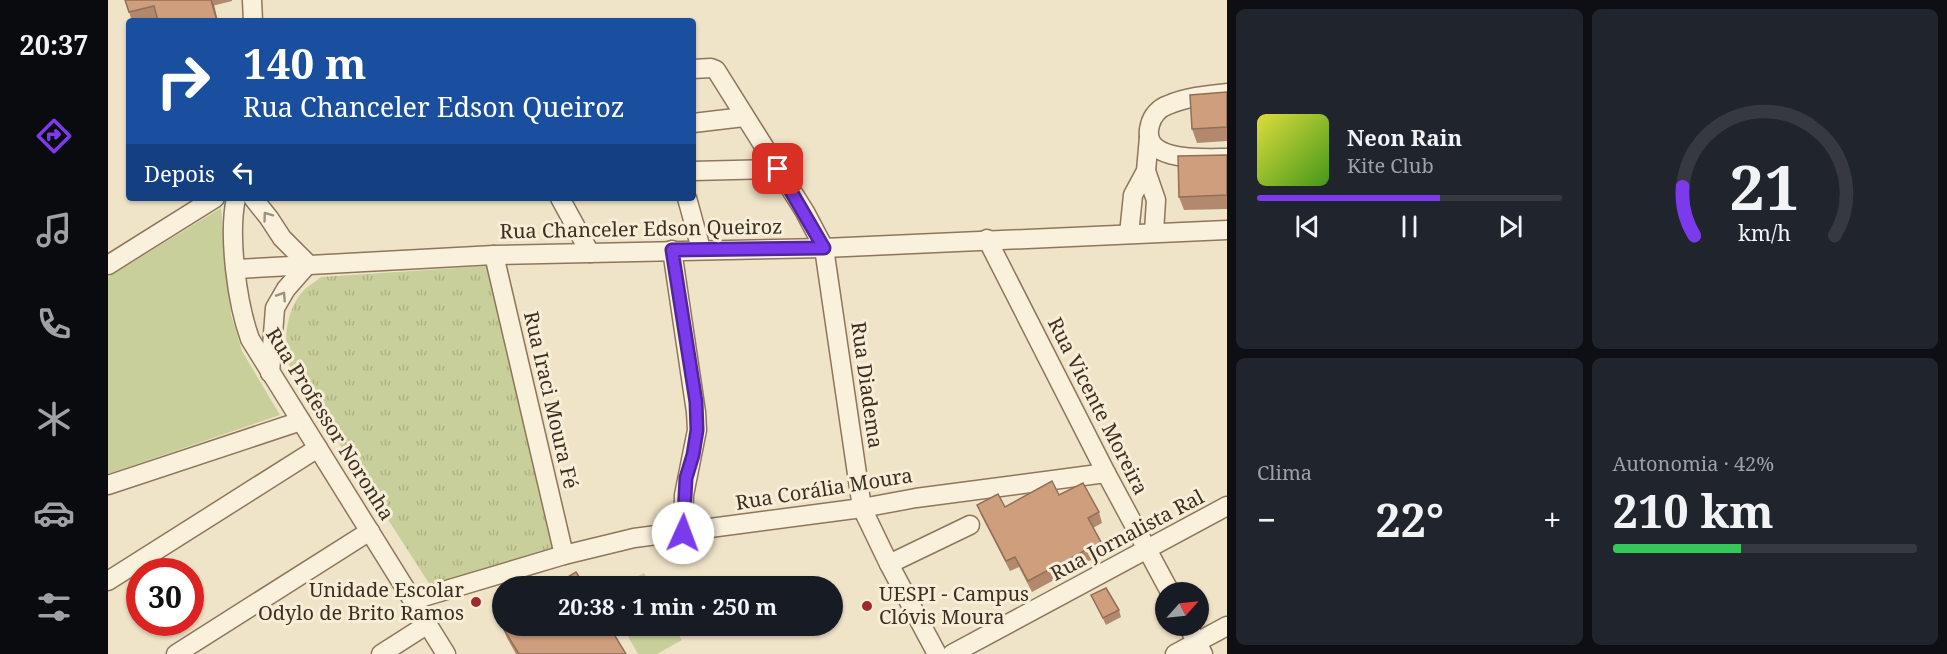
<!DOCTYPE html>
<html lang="pt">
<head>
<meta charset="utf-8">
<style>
  :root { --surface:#171b24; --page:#20242c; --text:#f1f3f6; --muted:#9ea1a6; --line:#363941; --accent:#7c3aed }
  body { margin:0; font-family:"Noto Serif",serif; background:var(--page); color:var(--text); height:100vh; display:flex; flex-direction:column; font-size:22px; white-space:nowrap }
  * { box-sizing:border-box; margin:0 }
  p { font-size:20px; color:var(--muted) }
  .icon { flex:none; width:33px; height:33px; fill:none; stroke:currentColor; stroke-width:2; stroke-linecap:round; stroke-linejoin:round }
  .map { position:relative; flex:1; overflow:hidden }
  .sheet { display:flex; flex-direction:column; gap:9px; padding:9px; background:#0d0f14; width:720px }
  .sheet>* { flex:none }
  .hud { position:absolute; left:18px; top:18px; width:570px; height:183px; border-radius:6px; box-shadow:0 2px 4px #0004; background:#1a4fa0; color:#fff; overflow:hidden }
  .needle { width:39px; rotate:63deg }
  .fabs { position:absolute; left:1047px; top:582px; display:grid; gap:12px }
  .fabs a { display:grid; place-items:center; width:54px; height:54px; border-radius:50%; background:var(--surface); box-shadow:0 2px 4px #0004; font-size:30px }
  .speed { position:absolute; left:18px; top:558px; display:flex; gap:12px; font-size:30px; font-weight:700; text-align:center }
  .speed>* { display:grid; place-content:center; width:78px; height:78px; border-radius:50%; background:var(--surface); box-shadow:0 2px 4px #0004; line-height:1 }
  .speed .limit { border:9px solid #d22; background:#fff; color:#111 }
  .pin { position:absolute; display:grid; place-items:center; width:51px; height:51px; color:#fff; margin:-26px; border-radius:12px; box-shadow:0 3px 9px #0006 }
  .me { position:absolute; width:66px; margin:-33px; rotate:2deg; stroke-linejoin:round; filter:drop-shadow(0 0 4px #0008) }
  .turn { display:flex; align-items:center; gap:21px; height:126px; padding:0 18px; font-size:27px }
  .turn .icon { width:78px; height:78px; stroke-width:2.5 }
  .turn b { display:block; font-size:42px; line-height:51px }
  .then { display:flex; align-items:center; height:57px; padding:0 18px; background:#0003; gap:12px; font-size:22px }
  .big { font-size:45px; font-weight:700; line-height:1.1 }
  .sheet .widget { flex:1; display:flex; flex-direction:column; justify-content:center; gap:9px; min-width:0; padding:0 21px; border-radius:9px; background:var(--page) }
  .sheet .dial { align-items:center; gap:0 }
  .dial svg { height:156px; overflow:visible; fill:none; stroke:var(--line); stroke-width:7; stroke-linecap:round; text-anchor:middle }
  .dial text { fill:var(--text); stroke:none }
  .song { display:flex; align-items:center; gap:18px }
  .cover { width:72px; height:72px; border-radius:9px; background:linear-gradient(135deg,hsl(60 70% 55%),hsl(100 70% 35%)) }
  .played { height:6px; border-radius:3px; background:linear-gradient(90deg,var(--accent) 60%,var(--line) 60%) }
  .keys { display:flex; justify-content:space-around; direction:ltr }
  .heat { display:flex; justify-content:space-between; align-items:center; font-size:33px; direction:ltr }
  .charge { height:9px; border-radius:4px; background:linear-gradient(90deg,#34c759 42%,var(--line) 0) }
  .sheet .tiles { flex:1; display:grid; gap:9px; grid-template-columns:repeat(2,1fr) }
  .trip { position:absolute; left:384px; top:576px; width:351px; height:60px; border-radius:30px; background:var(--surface); box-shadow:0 2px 4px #0004; font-weight:700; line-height:60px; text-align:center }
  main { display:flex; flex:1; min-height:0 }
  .dock { display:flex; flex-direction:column; width:108px; justify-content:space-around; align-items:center; background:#090b0e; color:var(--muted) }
  .dock .icon { width:42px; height:42px }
  .dock .active { color:var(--accent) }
  .dock b { font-size:27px; color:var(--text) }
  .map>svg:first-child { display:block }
  .grass { fill:url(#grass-tufts) }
  .pitch { fill:#c9cf9b }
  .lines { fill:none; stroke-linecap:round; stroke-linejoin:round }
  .minor-casing { stroke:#8d765c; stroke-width:21 }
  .minor { stroke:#faf1dc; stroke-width:18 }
  .wall { fill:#b2896c }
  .shaded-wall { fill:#916f58 }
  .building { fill:#cf9f7d; stroke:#916f58; stroke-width:1.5 }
  .oneway { stroke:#9c907e }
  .route-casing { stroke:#51269a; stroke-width:15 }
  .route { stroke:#7c3aed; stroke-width:10 }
  .poi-dot { fill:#9e2a2b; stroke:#f7eed8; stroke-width:2 }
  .labels { text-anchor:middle; stroke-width:6; stroke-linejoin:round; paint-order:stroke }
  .street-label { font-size:20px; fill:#3d2e20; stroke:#f7eed8 }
  .poi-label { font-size:20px; fill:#3d2e20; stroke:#f7eed8; text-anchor:end }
</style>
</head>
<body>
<main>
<nav class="dock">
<b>20:37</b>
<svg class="icon active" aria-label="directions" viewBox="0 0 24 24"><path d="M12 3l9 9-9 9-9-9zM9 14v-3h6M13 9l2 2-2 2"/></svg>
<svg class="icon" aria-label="music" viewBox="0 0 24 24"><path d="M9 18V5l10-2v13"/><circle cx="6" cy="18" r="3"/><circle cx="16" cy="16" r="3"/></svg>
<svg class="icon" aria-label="phone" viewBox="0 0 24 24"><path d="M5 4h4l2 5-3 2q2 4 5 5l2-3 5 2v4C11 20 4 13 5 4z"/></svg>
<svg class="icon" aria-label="climate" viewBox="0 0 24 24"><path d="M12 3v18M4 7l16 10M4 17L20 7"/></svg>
<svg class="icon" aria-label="car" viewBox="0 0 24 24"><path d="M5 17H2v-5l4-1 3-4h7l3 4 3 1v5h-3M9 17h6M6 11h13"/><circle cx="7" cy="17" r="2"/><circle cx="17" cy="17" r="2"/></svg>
<svg class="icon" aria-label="filters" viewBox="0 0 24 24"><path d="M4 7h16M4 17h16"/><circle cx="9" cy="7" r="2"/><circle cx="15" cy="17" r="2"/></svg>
</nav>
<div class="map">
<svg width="1119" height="654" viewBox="0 0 1119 654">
  <defs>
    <pattern id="grass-tufts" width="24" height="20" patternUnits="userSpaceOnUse" patternTransform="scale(1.5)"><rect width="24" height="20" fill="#c9cf9b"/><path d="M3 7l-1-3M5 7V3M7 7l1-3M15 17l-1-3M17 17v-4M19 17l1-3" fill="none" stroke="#aeb285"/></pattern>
  </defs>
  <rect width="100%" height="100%" fill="#f0e4c8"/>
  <path class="grass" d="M379 266 449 550 322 585 181 365C176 342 177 316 191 296 196 288 206 283 213 277Z"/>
  <g class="pitch">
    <path d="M113 208 123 315 134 351 172 415 0 474V277Z"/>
    <path d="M536 573 544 586H511Z"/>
    <path d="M514 626H565L574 640 549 654H530Z"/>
  </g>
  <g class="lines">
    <defs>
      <g id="minor">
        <path d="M144 0 145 21"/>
        <path d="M585 69 603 68 608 70 697 212 716 248 754 508 781 564 829 654"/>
        <path d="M1119 93C1099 95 1078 97 1060 105 1051 108 1044 116 1042 125 1031 163 1097 158 1119 158"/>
        <path d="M585 123 636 117"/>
        <path d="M585 171 670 169"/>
        <path d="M1038 171 1048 200 1046 232"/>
        <path d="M128 198C120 236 129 303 142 339L338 654"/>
        <path d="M145 198 161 218 174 238 200 264 178 289 167 308 162 373"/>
        <path d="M452 198 482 253"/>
        <path d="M579 198 593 249"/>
        <path d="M1021 234 1025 195 1038 171 1041 137"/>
        <path d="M879 239 998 473 1062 592"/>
        <path d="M564 250 588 412 589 430 576 495 575 533"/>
        <path d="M386 255 456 555"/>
        <path d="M0 265 107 198"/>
        <path d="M128 269 386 255 716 248 1119 230"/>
        <path d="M0 485 193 421"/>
        <path d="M781 564 862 525"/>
        <path d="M0 581 210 448"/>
        <path d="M305 600 456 555 526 538 754 508 808 498 998 473"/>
        <path d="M1080 626 1095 654"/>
        <path d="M68 654 262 531"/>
        <path d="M273 654 320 624"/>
        <path d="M844 654 1119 506"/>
        <path d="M1067 654 1119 626"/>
      </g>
    </defs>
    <use href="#minor" class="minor-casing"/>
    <use href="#minor" class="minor"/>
  </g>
  <g class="wall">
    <path d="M17 0H124V1L44 21H24Z"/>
    <path d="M1119 92V141L1089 143 1084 129Z"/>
    <path d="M1119 155V209L1076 210 1071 197Z"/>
    <path d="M951 495 991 512 994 523 985 528 993 542 996 553 924 592 911 567 902 571 873 515 869 505 897 507Z"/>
    <path d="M983 595 1011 610 1013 617 998 625Z"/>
    <path d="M395 628 518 654H408L399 638Z"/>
  </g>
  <path class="shaded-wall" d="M103 0 106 5 110 21H109Z"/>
  <g class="building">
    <path d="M17 0H103L109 21H50L46 6 21 12Z"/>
    <path d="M1119 92V127L1084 129 1082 95Z"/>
    <path d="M1119 155V195L1071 197 1070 156Z"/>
    <path d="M944 481 951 495 975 483 991 512 980 518 993 542 920 581 907 557 898 561 869 505 890 494 897 507Z"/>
    <path d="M468 572 477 586H445Z"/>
    <path d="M998 588 1011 610 995 618 983 595Z"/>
    <path d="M399 626H501L518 654H411L395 628Z"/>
  </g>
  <defs><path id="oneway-chevron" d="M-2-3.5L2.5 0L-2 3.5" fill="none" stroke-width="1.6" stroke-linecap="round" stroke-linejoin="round" transform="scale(1.5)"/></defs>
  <g class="oneway">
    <use href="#oneway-chevron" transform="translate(159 216) rotate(-126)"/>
    <use href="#oneway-chevron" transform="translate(174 296) rotate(-57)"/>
  </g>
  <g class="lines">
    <defs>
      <path id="route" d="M575 533 578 478 585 455 589 430 588 402 564 250 716 248 670 169"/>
    </defs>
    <use href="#route" class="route-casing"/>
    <use href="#route" class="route"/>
  </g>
  <g class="poi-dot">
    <circle cx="368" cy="602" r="6"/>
    <circle cx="759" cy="606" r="6"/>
  </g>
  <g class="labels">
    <g class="street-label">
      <text transform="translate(533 229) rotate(-1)" y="7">Rua Chanceler Edson Queiroz</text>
      <text transform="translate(759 385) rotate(82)" y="7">Rua Diadema</text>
      <text transform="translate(443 400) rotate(77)" y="7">Rua Iraci Moura Fé</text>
      <text transform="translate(990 406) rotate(63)" y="7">Rua Vicente Moreira</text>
      <text transform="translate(222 424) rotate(58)" y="7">Rua Professor Noronha</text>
      <text transform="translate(716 489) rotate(-9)" y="7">Rua Corália Moura</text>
      <text transform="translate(1019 535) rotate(-28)" y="7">Rua Jornalista Ral</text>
    </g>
    <g class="poi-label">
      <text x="356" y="597">Unidade Escolar<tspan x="356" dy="23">Odylo de Brito Ramos</tspan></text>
      <text x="771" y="601" text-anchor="start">UESPI - Campus<tspan x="771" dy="23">Clóvis Moura</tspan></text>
    </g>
  </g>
</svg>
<div class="fabs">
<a><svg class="needle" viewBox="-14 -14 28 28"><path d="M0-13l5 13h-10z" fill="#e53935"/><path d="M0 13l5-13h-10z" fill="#9ea1a6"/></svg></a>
</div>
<div class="speed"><div class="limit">30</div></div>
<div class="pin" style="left:670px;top:169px;background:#d93025"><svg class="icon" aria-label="arrive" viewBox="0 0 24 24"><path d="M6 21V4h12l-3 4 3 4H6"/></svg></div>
<svg class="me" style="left:575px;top:533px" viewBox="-20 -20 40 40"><circle r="19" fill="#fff"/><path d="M0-13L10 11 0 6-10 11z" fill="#7c3aed"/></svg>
<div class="trip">20:38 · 1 min · 250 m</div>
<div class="hud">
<div class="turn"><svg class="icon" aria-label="right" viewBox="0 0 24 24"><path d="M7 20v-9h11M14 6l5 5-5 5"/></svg><div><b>140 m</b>Rua Chanceler Edson Queiroz</div></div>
<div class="then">Depois<svg class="icon" aria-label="left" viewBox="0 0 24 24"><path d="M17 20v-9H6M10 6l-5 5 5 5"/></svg></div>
</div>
</div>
<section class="sheet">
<div class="tiles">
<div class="widget">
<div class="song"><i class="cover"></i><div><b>Neon Rain</b><p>Kite Club</p></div></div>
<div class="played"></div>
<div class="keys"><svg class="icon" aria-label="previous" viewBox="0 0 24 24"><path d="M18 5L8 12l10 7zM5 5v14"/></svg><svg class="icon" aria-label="pause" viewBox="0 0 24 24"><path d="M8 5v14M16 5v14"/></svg><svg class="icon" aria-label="next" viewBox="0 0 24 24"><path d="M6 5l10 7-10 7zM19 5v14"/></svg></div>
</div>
<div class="widget dial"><svg viewBox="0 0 100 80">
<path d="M14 69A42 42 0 1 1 86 69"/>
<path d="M14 69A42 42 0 0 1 8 44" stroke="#7c3aed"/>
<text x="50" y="56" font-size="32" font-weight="700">21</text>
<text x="50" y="72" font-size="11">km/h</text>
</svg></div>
<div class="widget"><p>Clima</p>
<div class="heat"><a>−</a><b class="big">22°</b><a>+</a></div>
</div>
<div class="widget"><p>Autonomia · 42%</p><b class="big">210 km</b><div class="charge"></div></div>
</div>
</section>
</main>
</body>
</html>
